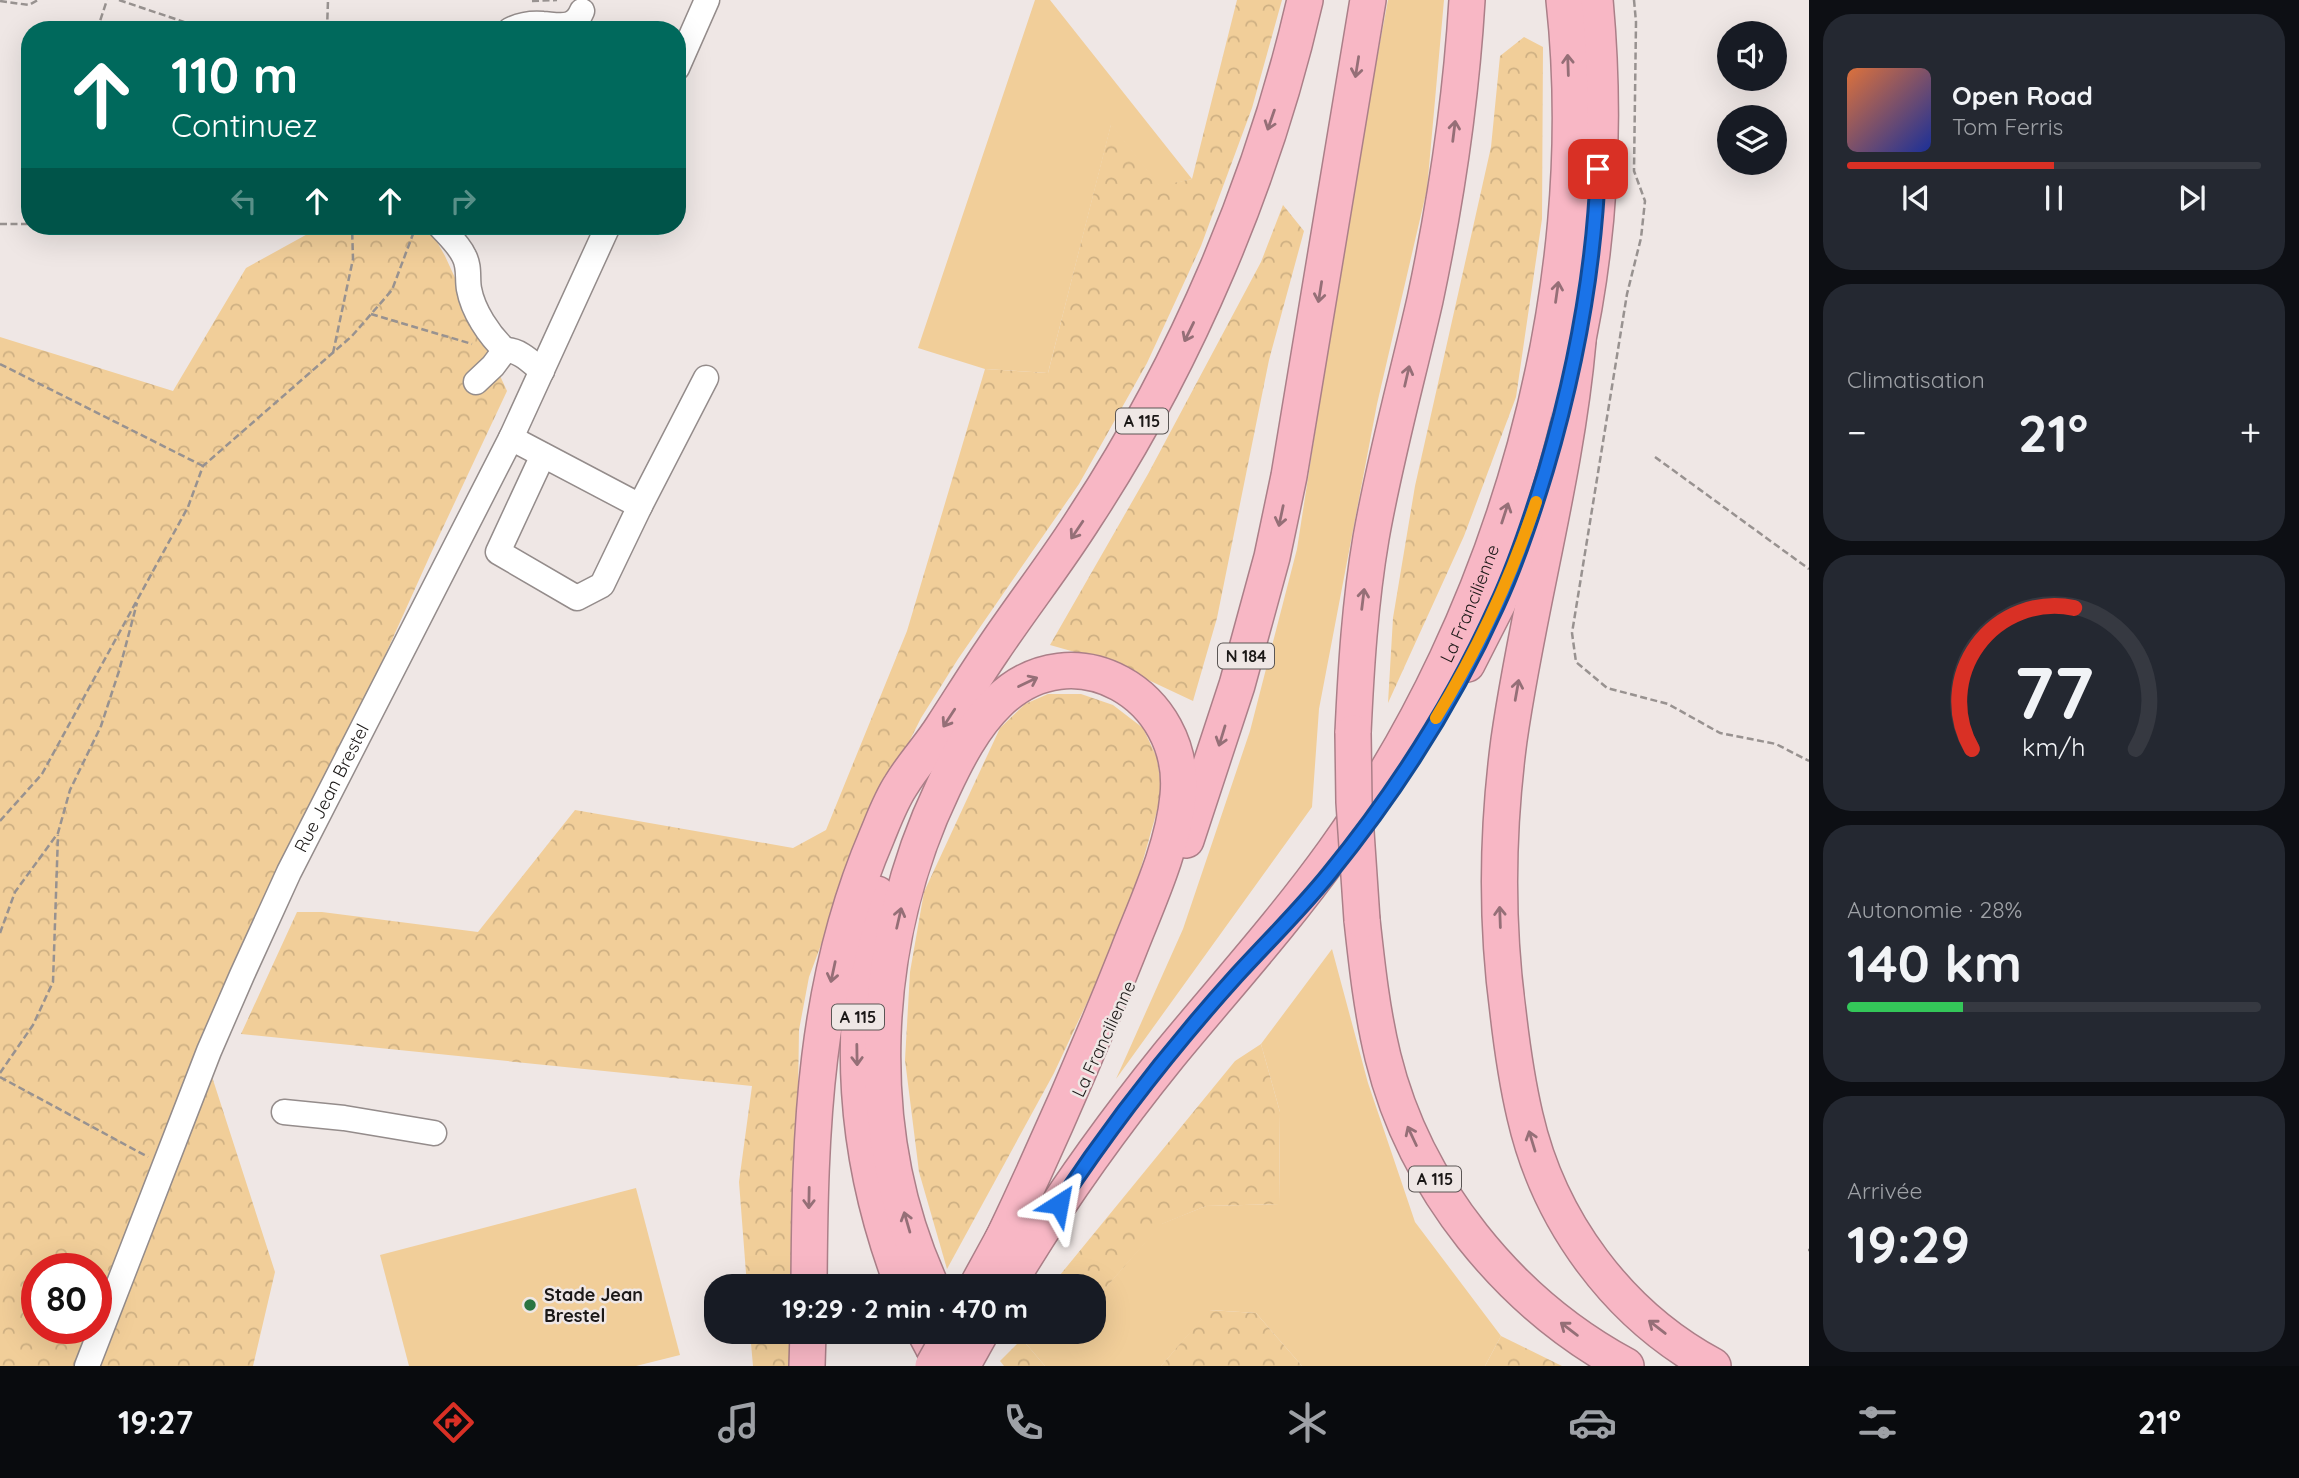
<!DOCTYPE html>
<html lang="fr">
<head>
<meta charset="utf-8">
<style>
  :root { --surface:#171b24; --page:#242831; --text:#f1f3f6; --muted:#9ea1a6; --line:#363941; --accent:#d93025 }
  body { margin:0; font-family:Quicksand,sans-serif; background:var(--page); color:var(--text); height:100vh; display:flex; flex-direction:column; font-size:26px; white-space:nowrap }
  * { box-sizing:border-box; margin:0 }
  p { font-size:23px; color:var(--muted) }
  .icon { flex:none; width:38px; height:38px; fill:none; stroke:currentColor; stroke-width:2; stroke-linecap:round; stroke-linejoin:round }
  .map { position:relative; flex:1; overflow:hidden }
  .sheet { display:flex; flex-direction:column; gap:14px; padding:14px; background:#0d0f14; width:490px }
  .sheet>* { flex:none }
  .top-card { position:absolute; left:21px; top:21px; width:665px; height:214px; border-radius:28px; box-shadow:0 7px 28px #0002; background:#00695c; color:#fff; overflow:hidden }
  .tools { position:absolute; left:1717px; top:21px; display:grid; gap:14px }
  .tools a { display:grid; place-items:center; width:70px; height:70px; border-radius:50%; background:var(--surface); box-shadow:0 7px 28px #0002; font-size:35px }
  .speed { position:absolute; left:21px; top:1253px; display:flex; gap:14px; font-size:35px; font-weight:700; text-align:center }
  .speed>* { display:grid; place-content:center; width:91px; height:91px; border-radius:50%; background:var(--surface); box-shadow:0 7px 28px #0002; line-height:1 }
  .speed .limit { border:10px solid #d22; background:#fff; color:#111 }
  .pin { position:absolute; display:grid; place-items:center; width:60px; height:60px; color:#fff; margin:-30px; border-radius:14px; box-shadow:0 4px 10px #0006 }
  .me { position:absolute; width:77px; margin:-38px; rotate:34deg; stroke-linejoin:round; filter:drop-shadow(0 0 5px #0008) }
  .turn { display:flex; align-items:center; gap:24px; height:147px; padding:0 35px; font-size:32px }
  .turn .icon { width:91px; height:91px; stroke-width:2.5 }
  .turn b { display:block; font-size:49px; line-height:60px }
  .lanes { display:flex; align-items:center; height:66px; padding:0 35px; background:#0003; justify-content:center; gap:35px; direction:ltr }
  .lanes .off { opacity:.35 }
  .big { font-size:52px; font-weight:700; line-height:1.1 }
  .sheet .widget { flex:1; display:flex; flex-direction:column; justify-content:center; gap:10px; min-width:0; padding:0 24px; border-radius:28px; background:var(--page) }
  .sheet .dial { align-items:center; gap:0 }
  .dial svg { height:182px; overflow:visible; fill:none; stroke:var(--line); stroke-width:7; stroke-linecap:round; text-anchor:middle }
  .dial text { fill:var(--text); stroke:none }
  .song { display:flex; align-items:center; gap:21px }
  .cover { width:84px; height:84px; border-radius:10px; background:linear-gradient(135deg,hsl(20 70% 55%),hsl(230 70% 35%)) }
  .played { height:7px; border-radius:4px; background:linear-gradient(90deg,var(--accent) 50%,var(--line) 50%) }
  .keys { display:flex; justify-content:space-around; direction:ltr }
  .heat { display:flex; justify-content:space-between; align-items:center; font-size:38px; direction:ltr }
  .charge { height:10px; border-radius:5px; background:linear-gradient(90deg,#34c759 28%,var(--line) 0) }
  .trip { position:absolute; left:704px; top:1274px; width:402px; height:70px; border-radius:28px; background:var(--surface); box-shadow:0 7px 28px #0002; font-weight:700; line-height:70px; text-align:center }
  .menu { display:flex; height:112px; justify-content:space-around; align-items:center; background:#090b0e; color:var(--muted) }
  .menu .icon { width:49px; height:49px }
  .menu .selected { color:var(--accent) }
  .menu b { font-size:32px; color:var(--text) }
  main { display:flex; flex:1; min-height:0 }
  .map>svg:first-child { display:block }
  .grass { fill:#f1ce99 }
  .forest { fill:url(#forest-crowns); fill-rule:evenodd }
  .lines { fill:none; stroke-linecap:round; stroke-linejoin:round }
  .minor-casing { stroke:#948c8b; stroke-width:27 }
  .highway-casing { stroke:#ab7f88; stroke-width:38 }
  .path { stroke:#989290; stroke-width:2.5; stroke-dasharray:7 3.5; stroke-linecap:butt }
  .minor { stroke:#fff; stroke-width:24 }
  .highway { stroke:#f8b7c5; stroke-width:35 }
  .highway-bridge-casing { stroke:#ab7f88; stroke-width:38; stroke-linecap:butt }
  .highway-bridge { stroke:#f8b7c5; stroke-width:35 }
  .oneway { stroke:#956f77 }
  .route-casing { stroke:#114b97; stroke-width:18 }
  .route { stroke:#1a73e8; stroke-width:12 }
  .slow { stroke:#f59e0b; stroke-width:12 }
  .poi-dot { fill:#2a7442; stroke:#efe7e5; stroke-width:2.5 }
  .labels { text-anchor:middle; stroke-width:5; stroke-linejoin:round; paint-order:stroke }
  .shield { fill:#efe7e5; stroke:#5b5655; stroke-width:2 }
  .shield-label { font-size:16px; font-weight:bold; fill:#1b1817 }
  .street-label { font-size:18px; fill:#1b1817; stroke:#efe7e5 }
  .poi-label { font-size:18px; font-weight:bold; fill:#1b1817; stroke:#efe7e5; text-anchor:start }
</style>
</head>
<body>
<main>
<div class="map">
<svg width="1809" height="1366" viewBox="0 0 1809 1366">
  <defs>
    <pattern id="forest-crowns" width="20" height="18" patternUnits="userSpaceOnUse" patternTransform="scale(1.75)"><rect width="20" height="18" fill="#f1ce99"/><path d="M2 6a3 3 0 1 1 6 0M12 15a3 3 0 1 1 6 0" fill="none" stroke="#ceb083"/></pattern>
  </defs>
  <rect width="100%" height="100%" fill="#efe7e5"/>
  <g class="grass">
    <path d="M1035 0H1050L1192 179 1160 187 1111 125 1048 373 985 369 918 348Z"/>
    <path d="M1388 0H1444L1427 189 1377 404 1319 709 1312 807 1116 1079 1183 929 1250 731 1297 549 1355 175Z"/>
    <path d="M1332 949 1368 1083 1415 1222 1501 1336 1485 1366H1302L1256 1313 1210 1310 1161 1366H1045L1022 1339 1025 1332H1094V1301L1161 1224 1206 1206 1279 1204 1280 1112 1261 1044Z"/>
    <path d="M636 1188 680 1355 636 1366H409L380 1255Z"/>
  </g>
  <g class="forest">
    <path d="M1237 0H1282L1252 108 1201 246 1147 363 1079 484 958 659 921 718 890 780 843 886 809 977 799 1030 795 1286H747L739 1182 752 1086 241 1034 297 912H322L478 932 575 810 793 848 826 830 907 631 985 369 1048 373 1111 124 1160 186 1192 179Z"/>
    <path d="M1524 37 1543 47 1542 219 1516 397 1464 536 1388 703 1393 618 1415 486 1491 147 1500 56Z"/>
    <path d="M1283 205 1304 231 1269 360 1217 618 1193 701 1110 662 1050 645 1148 474 1261 262Z"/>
    <path d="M322 226H428L445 256 507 391 432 551 205 1055 275 1272 253 1366H0V337L173 391 246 268ZM37 1269H96V1328H37Z"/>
    <path d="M1048 694H1081L1113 705 1143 728 1157 758 1162 793 1127 917 1054 1073 947 1269 919 1172 905 1060 910 972 924 892 1000 728 1025 704Z"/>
    <path d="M1261 1044 1280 1112 1279 1204 1206 1206 1162 1224 1094 1301V1286H1051L1235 1061Z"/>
    <path d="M1209 1310 1256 1313 1302 1366H1161Z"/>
    <path d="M750 1332H794L792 1366H753Z"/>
    <path d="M1501 1336 1562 1366H1485Z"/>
    <path d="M1022 1339 1045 1366H1004L1000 1361Z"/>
  </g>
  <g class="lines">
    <defs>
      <g id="minor">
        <path d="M510 30C520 25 532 23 543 24 559 25 574 30 582 11"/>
        <path d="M677 68 707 0"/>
        <path d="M440 226C448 235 459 245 464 256 470 267 467 278 469 289 473 311 489 335 505 350"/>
        <path d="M476 382 493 366 505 350C520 350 531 362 542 371"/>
        <path d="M511 438 640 506 602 585 577 598 498 552 543 455"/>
        <path d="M640 506 706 378"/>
        <path d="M284 1112 344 1118 434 1133"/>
        <path id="s1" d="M87 1366 209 1051 242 975 289 872 511 438 608 226"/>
      </g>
      <g id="highway">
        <path d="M1578 341C1566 476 1528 606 1509 740 1497 831 1496 922 1508 1012 1512 1047 1517 1082 1525 1116 1549 1221 1618 1315 1713 1366"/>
        <path d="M1573 362C1600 244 1606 120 1595 0"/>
        <path d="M1467 664 1498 603 1533 510"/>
        <path d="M1353 733C1356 668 1360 603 1371 538 1385 458 1407 379 1425 300 1446 201 1461 100 1467 0"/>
        <path d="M1186 840 1237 685 1272 557 1289 476 1368 0"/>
        <path d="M877 894C846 1030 853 1156 903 1286"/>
        <path d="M1362 920C1367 966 1372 1012 1383 1057 1415 1187 1509 1303 1626 1366"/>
        <path d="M809 1286C810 1129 814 983 877 836 884 819 891 800 901 785 913 765 930 747 942 728 959 702 975 676 992 651 1022 606 1056 563 1085 517 1186 363 1264 180 1305 0"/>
        <path d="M931 1286C860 1131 870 940 943 788 957 758 974 725 998 702 1073 628 1188 695 1178 796 1173 849 1147 903 1128 952 1089 1050 1047 1146 1002 1241"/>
        <path d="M977 1286 1012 1222"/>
        <path id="s2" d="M1007 1286C1055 1205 1110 1128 1169 1055 1225 987 1283 923 1334 852 1505 614 1596 292 1564 0"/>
        <path d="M925 1332 943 1366"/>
        <path d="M807 1366 808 1332"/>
      </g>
    </defs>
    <use href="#minor" class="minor-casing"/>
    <use href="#highway" class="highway-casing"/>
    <g class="path">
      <path d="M119 0 196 26 233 30"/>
      <path d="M1634 0 1636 22 1634 171 1645 201 1641 238 1627 294 1572 633 1576 662 1607 688 1668 704 1720 733 1776 744 1809 761"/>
      <path d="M0 1 29 5 38 0"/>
      <path d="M532 1 557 0"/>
      <path d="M97 30 107 0"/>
      <path d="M327 30 328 0"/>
      <path d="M0 224H30"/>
      <path d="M371 314 472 344"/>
      <path d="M333 353 353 259 352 226"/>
      <path d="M0 364 203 466"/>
      <path d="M1655 457 1809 569"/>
      <path d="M0 821 42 774 188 507 203 466 352 336 392 290 416 226"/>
      <path d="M0 933 15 892 58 833 70 790 101 726 119 671 137 603"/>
      <path d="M0 1073 33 1025 53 982 58 835"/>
      <path d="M0 1077 148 1157"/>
      <path d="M1808 1250H1809"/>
    </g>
    <use href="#minor" class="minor"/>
    <use href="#highway" class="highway"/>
    <defs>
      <g id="highway-bridge">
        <path d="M1353 733 1354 802 1362 920"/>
        <path d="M933 1366 952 1332"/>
        <path d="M962 1366 981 1332"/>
      </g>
    </defs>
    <use href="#highway-bridge" class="highway-bridge-casing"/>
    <use href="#highway-bridge" class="highway-bridge"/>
  </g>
  <defs><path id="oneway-shaft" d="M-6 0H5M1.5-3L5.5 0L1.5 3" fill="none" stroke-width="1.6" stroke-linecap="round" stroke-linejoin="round" transform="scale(1.75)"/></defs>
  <g class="oneway">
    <use href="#oneway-shaft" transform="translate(1568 65) rotate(-92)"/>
    <use href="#oneway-shaft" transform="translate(1357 67) rotate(99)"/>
    <use href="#oneway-shaft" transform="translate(1271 120) rotate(109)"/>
    <use href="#oneway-shaft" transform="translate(1454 131) rotate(-83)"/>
    <use href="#oneway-shaft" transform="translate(1320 292) rotate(99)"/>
    <use href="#oneway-shaft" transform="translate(1557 292) rotate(-82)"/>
    <use href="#oneway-shaft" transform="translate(1189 332) rotate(116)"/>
    <use href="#oneway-shaft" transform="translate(1407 376) rotate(-77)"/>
    <use href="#oneway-shaft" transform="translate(1505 513) rotate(-72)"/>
    <use href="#oneway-shaft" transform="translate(1281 516) rotate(102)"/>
    <use href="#oneway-shaft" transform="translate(1077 530) rotate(124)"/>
    <use href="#oneway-shaft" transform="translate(1363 599) rotate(-83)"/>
    <use href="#oneway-shaft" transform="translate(1028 682) rotate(-26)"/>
    <use href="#oneway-shaft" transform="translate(1517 690) rotate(-80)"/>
    <use href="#oneway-shaft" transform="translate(949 718) rotate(123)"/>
    <use href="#oneway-shaft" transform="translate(1222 736) rotate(107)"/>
    <use href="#oneway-shaft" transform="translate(1500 917) rotate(-92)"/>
    <use href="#oneway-shaft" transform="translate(899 918) rotate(-77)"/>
    <use href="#oneway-shaft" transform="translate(833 972) rotate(102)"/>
    <use href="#oneway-shaft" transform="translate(857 1055) rotate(89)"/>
    <use href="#oneway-shaft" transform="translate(1412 1136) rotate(-115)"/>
    <use href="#oneway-shaft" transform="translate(1532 1141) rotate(-107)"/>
    <use href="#oneway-shaft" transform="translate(809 1198) rotate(91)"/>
    <use href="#oneway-shaft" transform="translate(907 1222) rotate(-106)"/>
    <use href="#oneway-shaft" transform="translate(1657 1327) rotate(-142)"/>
    <use href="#oneway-shaft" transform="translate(1569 1329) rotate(-143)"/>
  </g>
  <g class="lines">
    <defs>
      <path id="route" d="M1059 1204C1112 1124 1172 1047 1236 976 1267 942 1300 910 1329 874 1395 793 1454 701 1497 605 1517 562 1532 516 1546 470 1575 372 1594 272 1598 169"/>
    </defs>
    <use href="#route" class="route-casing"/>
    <use href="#route" class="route"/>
    <path class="slow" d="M1436 718C1478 649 1511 578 1536 502"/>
  </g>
  <circle class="poi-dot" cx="530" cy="1305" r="7"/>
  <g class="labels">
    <g class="shield">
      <rect x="1116" y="408.5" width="52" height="25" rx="5"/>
      <rect x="1218" y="643.5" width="56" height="25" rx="5"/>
      <rect x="832" y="1004.5" width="52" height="25" rx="5"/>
      <rect x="1409" y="1166.5" width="52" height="25" rx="5"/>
    </g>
    <g class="shield-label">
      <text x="1142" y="427">A 115</text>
      <text x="1246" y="662">N 184</text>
      <text x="858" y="1023">A 115</text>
      <text x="1435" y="1185">A 115</text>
    </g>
    <g class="street-label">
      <text dy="6" stroke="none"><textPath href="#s2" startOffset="828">La Francilienne</textPath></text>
      <text dy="6" stroke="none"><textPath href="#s1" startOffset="628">Rue Jean Brestel</textPath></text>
      <text transform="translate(1104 1039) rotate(-65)" y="6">La Francilienne</text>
    </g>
    <g class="poi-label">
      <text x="544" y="1301">Stade Jean<tspan x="544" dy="21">Brestel</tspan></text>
    </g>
  </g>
</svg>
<div class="tools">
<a><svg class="icon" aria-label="sound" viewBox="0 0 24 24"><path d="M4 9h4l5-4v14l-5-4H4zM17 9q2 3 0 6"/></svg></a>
<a><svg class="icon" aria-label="layers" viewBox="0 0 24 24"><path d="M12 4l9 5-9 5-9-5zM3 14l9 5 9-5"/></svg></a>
</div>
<div class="speed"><div class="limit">80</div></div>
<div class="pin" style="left:1598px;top:169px;background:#d93025"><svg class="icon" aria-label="arrive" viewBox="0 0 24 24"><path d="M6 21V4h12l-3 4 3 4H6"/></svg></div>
<svg class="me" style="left:1059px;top:1204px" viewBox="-20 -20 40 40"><path d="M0-17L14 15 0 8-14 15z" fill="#1a73e8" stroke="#fff" stroke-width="4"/></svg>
<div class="trip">19:29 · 2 min · 470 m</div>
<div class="top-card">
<div class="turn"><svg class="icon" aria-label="ahead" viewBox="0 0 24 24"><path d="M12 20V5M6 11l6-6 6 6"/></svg><div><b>110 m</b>Continuez</div></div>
<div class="lanes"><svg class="icon off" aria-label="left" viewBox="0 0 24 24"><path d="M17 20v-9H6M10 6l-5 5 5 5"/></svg><svg class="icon" aria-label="ahead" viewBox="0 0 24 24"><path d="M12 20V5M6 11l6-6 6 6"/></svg><svg class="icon" aria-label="ahead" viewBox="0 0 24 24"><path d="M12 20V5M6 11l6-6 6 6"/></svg><svg class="icon off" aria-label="right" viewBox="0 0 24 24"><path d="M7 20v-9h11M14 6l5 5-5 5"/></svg></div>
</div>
</div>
<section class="sheet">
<div class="widget">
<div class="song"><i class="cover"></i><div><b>Open Road</b><p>Tom Ferris</p></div></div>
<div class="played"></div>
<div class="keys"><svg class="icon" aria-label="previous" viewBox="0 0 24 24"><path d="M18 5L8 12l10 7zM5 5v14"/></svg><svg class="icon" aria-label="pause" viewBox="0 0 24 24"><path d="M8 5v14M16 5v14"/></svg><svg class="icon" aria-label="next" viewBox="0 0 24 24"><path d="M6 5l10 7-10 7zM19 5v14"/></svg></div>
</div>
<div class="widget"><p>Climatisation</p>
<div class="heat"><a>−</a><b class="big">21°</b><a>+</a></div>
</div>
<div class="widget dial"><svg viewBox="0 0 100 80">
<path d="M14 69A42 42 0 1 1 86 69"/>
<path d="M14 69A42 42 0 0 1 59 7" stroke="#d93025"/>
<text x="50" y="56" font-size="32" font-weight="700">77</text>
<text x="50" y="72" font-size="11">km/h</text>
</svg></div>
<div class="widget"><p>Autonomie · 28%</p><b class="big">140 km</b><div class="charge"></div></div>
<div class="widget"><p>Arrivée</p><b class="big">19:29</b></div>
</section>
</main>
<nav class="menu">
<b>19:27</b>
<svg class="icon selected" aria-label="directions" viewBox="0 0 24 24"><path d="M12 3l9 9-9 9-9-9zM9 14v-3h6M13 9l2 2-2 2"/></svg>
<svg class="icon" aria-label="music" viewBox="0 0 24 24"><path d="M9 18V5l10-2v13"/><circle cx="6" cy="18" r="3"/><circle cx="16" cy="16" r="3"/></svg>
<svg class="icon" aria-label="phone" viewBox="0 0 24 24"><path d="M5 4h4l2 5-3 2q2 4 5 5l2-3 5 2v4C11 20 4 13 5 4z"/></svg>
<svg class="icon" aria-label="climate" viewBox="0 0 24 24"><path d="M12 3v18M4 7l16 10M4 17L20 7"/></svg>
<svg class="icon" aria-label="car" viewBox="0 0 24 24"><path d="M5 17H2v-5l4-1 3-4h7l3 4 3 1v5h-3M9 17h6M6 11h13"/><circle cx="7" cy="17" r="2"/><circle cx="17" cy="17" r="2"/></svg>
<svg class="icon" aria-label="filters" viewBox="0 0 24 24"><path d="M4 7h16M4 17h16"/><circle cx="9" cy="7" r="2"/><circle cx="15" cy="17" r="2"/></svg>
<b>21°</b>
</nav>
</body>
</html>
